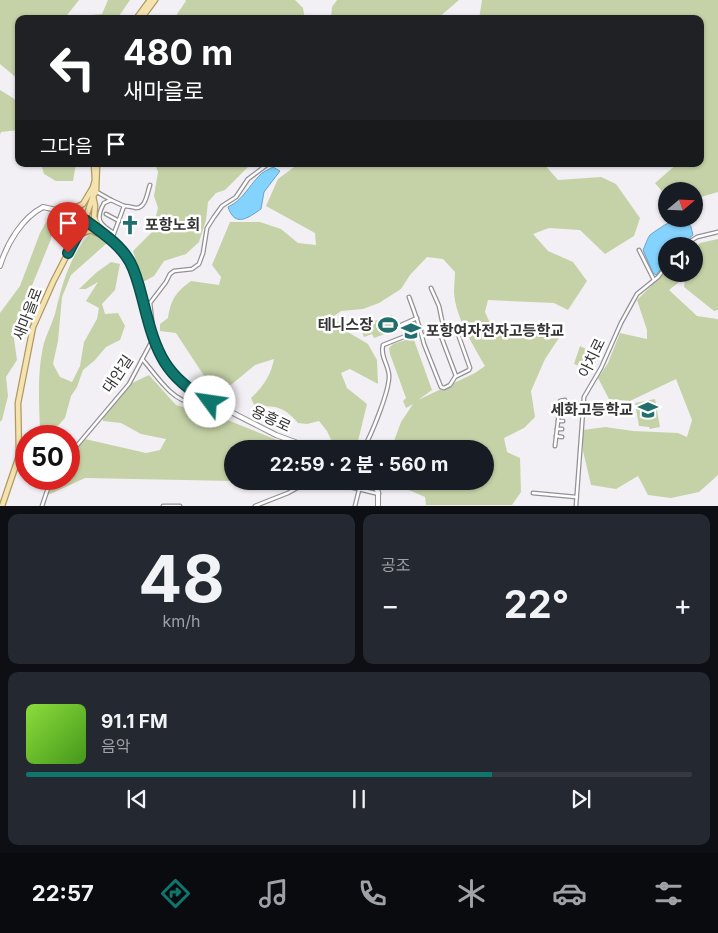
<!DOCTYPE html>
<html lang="ko">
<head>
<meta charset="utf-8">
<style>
  :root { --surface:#171b24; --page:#242831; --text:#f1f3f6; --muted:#9ea1a6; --line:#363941; --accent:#0f766e }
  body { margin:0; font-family:Inter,"Noto Sans KR",sans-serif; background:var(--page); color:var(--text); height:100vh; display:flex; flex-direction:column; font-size:19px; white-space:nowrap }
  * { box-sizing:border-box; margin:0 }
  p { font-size:16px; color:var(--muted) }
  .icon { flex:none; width:28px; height:28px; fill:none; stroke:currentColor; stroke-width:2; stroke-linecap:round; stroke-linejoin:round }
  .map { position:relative; height:506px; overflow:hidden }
  .drawer { display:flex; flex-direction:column; gap:8px; padding:8px; background:#0d0f14; flex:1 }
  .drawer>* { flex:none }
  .banner { position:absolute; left:15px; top:15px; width:689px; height:152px; border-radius:10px; box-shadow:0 1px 4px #0004; background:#202124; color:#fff; overflow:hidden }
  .needle { width:32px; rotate:71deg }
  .fabs { position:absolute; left:658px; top:182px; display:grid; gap:10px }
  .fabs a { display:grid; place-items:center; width:45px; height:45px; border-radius:50%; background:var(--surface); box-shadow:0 1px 4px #0004; font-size:25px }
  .speed { position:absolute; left:15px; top:425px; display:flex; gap:10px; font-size:25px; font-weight:700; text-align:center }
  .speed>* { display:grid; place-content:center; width:65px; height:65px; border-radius:50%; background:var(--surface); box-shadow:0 1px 4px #0004; line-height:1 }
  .speed .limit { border:8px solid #d22; background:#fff; color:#111 }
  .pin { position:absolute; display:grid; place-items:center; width:42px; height:42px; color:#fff; margin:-51px -21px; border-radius:50% 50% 50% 0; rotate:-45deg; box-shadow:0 0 5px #0007 }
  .pin .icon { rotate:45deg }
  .me { position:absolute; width:55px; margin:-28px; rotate:301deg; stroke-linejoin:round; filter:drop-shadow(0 0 4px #0008) }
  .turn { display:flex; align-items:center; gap:18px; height:105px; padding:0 25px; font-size:22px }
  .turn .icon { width:65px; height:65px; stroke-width:2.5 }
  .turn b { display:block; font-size:35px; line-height:42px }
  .then { display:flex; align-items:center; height:48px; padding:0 25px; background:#0003; gap:10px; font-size:19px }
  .big { font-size:38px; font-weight:700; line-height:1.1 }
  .drawer .card { flex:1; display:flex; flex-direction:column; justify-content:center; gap:8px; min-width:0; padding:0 18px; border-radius:10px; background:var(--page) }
  .drawer .dial { align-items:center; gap:0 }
  .dial b { font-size:65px; line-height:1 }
  .song { display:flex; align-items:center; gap:15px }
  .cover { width:60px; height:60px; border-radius:8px; background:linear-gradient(135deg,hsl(90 70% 55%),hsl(100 70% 35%)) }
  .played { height:5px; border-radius:2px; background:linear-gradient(90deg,var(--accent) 70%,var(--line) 70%) }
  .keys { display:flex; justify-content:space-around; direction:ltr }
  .heat { display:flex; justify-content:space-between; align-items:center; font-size:28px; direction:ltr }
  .drawer .tiles { flex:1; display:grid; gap:8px; grid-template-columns:1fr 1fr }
  .card:last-child { grid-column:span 2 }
  .trip { position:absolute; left:224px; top:440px; width:270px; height:50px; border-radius:25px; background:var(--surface); box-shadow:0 1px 4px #0004; font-weight:700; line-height:50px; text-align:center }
  .dock { display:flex; height:80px; justify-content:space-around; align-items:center; background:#090b0e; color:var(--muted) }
  .dock .icon { width:35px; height:35px }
  .dock .current { color:var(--accent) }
  .dock b { font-size:22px; color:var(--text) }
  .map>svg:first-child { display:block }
  .green { fill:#c5d2a7 }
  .water { fill:#84d2fe; stroke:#6ca3c2 }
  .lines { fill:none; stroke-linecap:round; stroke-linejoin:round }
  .street-casing { stroke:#939195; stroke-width:5 }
  .secondary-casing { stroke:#939195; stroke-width:6 }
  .primary-casing { stroke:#ae9962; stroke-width:7 }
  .street { stroke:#fff; stroke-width:2.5 }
  .secondary { stroke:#fff; stroke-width:4 }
  .primary { stroke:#f5e3af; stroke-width:4.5 }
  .secondary-bridge-casing { stroke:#939195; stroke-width:6; stroke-linecap:butt }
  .secondary-bridge { stroke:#fff; stroke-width:4 }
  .route-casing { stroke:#0a4d48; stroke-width:12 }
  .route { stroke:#0f766e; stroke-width:9 }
  .labels { text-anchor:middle; stroke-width:5; stroke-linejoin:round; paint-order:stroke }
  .poi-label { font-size:15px; font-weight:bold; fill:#353435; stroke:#fff; text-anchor:start }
  .street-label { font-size:15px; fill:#353435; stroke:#fff }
</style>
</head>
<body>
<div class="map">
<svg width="718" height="506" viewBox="0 0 718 506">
  <rect width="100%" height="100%" fill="#f2f0f4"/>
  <g class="green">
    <path d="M0 0H79L64 19H19V80L0 64Z"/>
    <path d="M108 0H130L117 19H85L91 15 102 14Z"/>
    <path d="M185 0H295L303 8 305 19H177V14L186 1Z"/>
    <path d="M337 0H459L437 19H331L332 7Z"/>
    <path d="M482 0H718V192L694 199V191H666V196L655 183 677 164H700V19H479Z"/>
    <path d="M0 90 13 98 19 104V130L1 132 0 135Z"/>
    <path d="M41 164H76L73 181H56L44 174Z"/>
    <path d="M155 164H251L225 190 216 193 208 202 206 220 199 242 186 254 164 261 154 276 143 282 133 251 152 232 158 208 154 196 158 172Z"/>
    <path d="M298 164H544L558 180 601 177 616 184 640 218 634 236 605 254 580 230 549 228 533 234 548 251 573 262 587 281 568 310 554 303 488 300 485 312 489 321 502 325H543L561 335 545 359 531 391 535 417 524 428 504 438 507 452 520 458 521 492 512 505H426L425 497 409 490H396L392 481H485V449H391L401 422 413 404 406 408 403 401 406 398 390 354 389 348 393 344 412 338 414 340 432 390 418 400 475 373 485 366C473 345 455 316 454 292 454 285 455 278 455 272L443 259 427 257 410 275 401 289 379 303 363 309 341 311 334 316 341 328 368 344 377 360 378 384 350 369 341 373 347 388 367 404 358 441 350 447 332 442 327 431 319 421 307 424 298 423C284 407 276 405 255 407L251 398C263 387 271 375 274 359L255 365 226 389 212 388 176 333 160 331V324L168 318C171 299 176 292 191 281L219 285 221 277 212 265 230 222H260L281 229 298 243 316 245 315 233 266 206 278 179Z"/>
    <path d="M50 215 53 223 51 239 13 332 17 360 6 377 8 396 2 420 0 422V313L20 286 40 233Z"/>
    <path d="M95 228 103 233 107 243 71 275 62 297 58 341 53 364 60 377 72 382 80 366 84 342 97 319 99 308 86 301 98 282 86 289H79L97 272 111 262 120 264 115 290 102 304 105 314 118 313 125 326 120 340 106 347 95 360 83 370 77 387 71 396 65 418 54 430 49 432 40 431C39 401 37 371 44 343 47 333 52 324 55 314 63 281 70 253 95 228Z"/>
    <path d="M718 239V310L714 311 684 287 686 274H694V248L700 243Z"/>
    <path d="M666 271V274H682L683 279 669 290 697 316 717 319 718 320V475L699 492 671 498 648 495 638 476 616 489 591 485 583 451V430L605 427 633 431 678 433 687 437 692 420 676 379 630 401 609 399 598 378 608 363 620 333 647 339V330L637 300Z"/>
    <path d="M392 315 398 329 374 338 372 334 364 337 360 326Z"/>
    <path d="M580 346 588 350 582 367 574 364Z"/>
    <path d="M589 350 598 354 592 372 583 367Z"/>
    <path d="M149 375 176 405 230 421 292 446V449H232V481L85 478 48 495 53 479H69V458L85 439 146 453 160 450 166 439 141 434 121 423 103 421V418L130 384Z"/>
    <path d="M655 399 660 427 650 429 649 427 639 426 635 403Z"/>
  </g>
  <g class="water">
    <path d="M273 167 280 171 264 192 261 209C248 218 235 228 228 207 243 200 248 187 259 176 262 172 268 170 273 167Z"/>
    <path d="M672 221 688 222 691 227 693 235 680 246H666V263L656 275 653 273 643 250C645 246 648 237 650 235 652 233 669 222 672 221Z"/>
  </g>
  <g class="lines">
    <defs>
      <g id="street">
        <path d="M97 192 111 200"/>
        <path d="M124 206C128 206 132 207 136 208 146 208 147 193 150 185"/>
        <path d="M106 214 119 221"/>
        <path d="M112 239 124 206 111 200 104 203C95 219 99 224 114 233"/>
        <path d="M683 246 697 237 718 232"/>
        <path d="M639 250 654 280"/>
        <path d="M431 288 439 306 444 330"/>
        <path d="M409 297C415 313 420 327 424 344L441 387 444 388 450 385 455 377 469 370 470 368 458 334 451 329 422 336"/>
        <path d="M399 326 417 318"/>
        <path d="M439 331 456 376"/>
        <path d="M142 359C156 374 171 401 193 403 199 404 205 402 210 402"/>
        <path d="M559 407H563V404"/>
        <path d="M558 421 560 401 565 400 566 402"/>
        <path d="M557 429H562"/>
        <path d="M556 436 562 437"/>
        <path d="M555 446 558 421H563"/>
        <path d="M363 449C371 436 390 390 389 375 388 364 380 356 383 345L421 330"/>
        <path d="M69 455 129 384 154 337 150 303 166 282 170 274 174 271 192 269 199 264 203 253 207 228 214 217 222 206 236 197 248 179 268 164"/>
        <path d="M19 456 26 458"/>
        <path d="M325 481 379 494"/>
        <path d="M533 493 576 497"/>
        <path d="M42 506 51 479"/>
        <path d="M163 506H180"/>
        <path d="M255 506 288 493 306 483 315 481"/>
        <path d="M355 506 359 490"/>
        <path d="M576 506 584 397 601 368 621 323 637 294 658 277 666 267"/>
      </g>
      <g id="secondary">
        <path d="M0 266C7 243 22 218 43 207 76 213 111 231 129 261 137 274 140 290 143 305"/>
        <path d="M154 343C165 366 174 378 194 393L276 435 314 449"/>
        <path d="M372 481 378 492V506"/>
      </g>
      <g id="primary">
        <path d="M136 19 150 0"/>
        <path d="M141 19 155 0"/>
        <path d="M94 164 95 180 92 191 95 206 94 217 101 232"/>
        <path d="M75 237C76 226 72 221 66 212L83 204 92 189"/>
        <path d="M77 237 83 233 91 230 97 233 101 232"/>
        <path d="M2 506 19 456 18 403 33 327 53 282 85 220 93 196 96 192 97 164"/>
      </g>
    </defs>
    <use href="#street" class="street-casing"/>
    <use href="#secondary" class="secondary-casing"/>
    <use href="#primary" class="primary-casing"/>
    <use href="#street" class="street"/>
    <use href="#secondary" class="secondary"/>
    <use href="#primary" class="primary"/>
    <defs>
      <path id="secondary-bridge" d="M143 305 154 343"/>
    </defs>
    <use href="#secondary-bridge" class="secondary-bridge-casing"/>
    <use href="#secondary-bridge" class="secondary-bridge"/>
  </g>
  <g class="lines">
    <defs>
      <path id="route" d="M68 253 85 220C101 232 120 244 130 262 137 275 140 290 144 305 156 353 165 377 210 402"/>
    </defs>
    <use href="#route" class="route-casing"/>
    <use href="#route" class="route"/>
  </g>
  <defs>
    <symbol id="church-bare" viewBox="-9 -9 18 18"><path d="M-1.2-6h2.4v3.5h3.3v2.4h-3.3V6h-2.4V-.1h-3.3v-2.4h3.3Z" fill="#226d6e" stroke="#fff" stroke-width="2.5" paint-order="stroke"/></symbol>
    <symbol id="stadium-bare" viewBox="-9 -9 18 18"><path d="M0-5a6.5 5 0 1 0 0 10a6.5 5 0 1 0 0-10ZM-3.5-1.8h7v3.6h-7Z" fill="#226d6e" stroke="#fff" stroke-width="2.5" paint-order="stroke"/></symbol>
    <symbol id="school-bare" viewBox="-9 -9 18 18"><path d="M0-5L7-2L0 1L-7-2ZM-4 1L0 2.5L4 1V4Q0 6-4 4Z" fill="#226d6e" stroke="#fff" stroke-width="2.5" paint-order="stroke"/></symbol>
  </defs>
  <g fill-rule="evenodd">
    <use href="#church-bare" x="116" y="211" width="28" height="28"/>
    <use href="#stadium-bare" x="374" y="311" width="28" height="28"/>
    <use href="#school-bare" x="397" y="317" width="28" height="28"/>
    <use href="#school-bare" x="634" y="396" width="28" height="28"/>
  </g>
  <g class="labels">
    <g class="poi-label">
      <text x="145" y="230">포항노회</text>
      <text x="373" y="330" text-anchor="end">테니스장</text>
      <text x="426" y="336">포항여자전자고등학교</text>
      <text x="633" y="415" text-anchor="end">세화고등학교</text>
    </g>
    <g class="street-label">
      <text transform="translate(28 314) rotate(-69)" y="5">새마을로</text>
      <text transform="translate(592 358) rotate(-64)" y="5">아치로</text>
      <text transform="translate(118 374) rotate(-56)" y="5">대안길</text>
      <text transform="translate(271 419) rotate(25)" y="5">용흥로</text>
    </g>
  </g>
</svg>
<div class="fabs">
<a><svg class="needle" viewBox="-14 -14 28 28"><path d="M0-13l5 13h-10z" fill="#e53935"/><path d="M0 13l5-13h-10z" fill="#9ea1a6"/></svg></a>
<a><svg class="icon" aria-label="sound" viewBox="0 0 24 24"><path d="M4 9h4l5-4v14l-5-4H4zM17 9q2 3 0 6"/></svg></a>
</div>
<div class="speed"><div class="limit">50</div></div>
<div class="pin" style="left:68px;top:253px;background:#d93025"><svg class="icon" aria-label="arrive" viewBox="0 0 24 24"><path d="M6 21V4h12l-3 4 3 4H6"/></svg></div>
<svg class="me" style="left:210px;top:402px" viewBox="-20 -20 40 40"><circle r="19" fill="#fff"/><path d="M0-13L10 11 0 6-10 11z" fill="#0f766e"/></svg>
<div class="trip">22:59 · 2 분 · 560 m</div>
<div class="banner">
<div class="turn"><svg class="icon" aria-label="left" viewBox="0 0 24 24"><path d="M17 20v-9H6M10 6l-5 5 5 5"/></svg><div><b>480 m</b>새마을로</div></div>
<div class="then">그다음<svg class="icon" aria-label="arrive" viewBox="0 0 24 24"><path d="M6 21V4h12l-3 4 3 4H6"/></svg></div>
</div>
</div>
<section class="drawer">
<div class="tiles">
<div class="card dial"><b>48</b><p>km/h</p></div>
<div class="card"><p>공조</p>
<div class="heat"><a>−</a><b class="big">22°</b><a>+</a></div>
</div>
<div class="card">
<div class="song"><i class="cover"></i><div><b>91.1 FM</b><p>음악</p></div></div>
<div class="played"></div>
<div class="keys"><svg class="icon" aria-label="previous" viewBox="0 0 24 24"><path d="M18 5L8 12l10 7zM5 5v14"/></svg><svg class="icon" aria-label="pause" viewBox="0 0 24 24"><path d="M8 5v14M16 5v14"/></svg><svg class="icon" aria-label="next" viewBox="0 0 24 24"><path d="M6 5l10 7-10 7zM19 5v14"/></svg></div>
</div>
</div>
</section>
<nav class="dock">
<b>22:57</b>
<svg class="icon current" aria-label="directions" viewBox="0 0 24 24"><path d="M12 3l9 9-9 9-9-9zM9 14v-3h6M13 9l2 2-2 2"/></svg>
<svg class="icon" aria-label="music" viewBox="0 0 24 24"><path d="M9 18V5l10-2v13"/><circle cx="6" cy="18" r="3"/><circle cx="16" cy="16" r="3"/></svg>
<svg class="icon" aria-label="phone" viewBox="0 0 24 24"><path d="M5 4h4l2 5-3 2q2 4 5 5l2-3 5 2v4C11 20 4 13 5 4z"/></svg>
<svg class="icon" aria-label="climate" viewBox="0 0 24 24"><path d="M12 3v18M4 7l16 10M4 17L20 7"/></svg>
<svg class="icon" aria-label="car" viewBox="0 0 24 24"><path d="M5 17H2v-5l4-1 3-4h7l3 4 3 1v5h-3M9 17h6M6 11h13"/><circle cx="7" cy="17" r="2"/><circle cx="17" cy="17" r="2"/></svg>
<svg class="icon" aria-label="filters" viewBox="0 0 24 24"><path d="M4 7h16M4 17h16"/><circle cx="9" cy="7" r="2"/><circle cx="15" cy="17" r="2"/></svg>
</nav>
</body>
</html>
